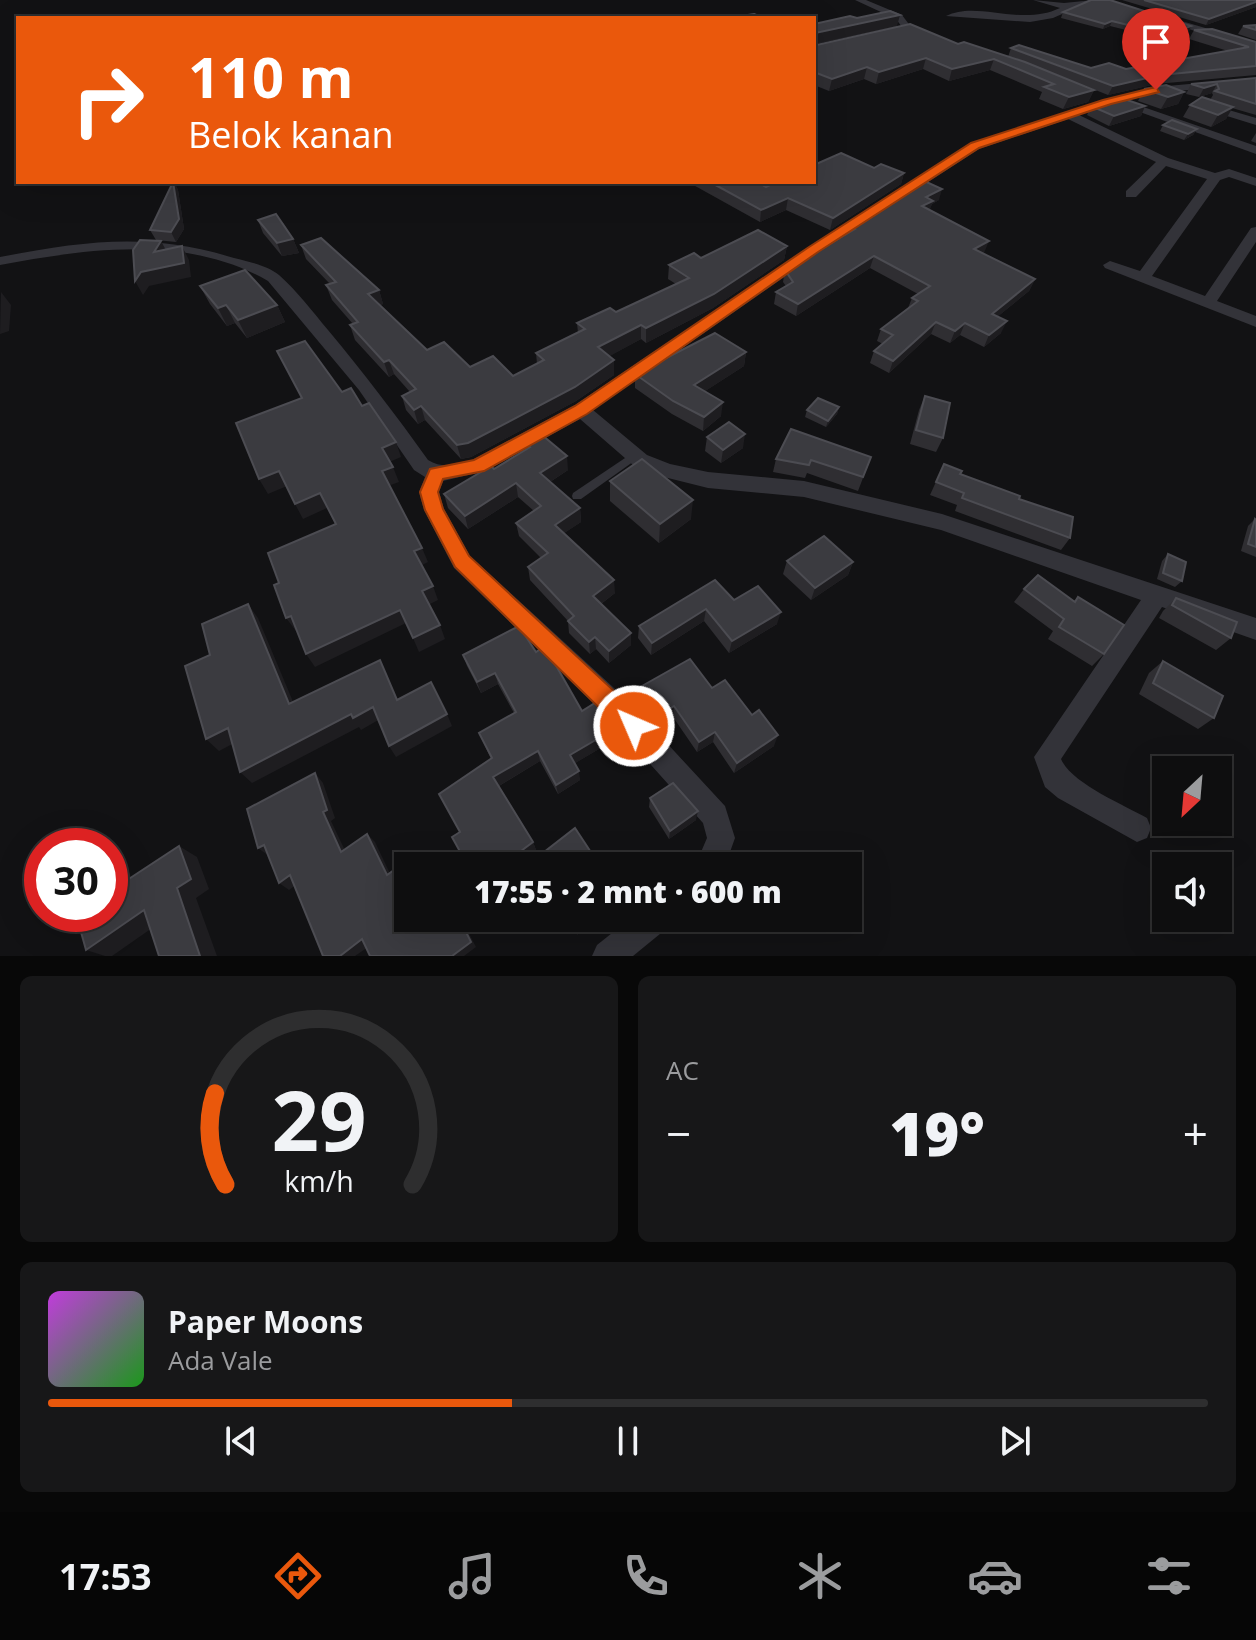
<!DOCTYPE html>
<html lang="id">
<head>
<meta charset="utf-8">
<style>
  :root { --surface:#0e0e0f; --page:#171718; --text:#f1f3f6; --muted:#9b9c9e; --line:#2e2e2f; --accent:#ea580c }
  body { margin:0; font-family:"Open Sans",sans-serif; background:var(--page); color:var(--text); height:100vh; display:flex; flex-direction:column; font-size:30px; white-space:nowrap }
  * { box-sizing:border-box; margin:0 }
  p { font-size:26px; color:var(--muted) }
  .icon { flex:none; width:44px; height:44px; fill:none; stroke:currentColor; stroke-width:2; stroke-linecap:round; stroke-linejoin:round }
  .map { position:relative; height:956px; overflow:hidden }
  .details { display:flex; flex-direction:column; gap:20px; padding:20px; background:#080808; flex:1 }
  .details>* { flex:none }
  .guide { position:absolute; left:16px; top:16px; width:800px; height:168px; border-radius:0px; box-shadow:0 8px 32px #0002,0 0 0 2px var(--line); background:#ea580c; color:#fff; overflow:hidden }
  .needle { width:52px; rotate:206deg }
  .fabs { position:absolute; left:1152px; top:756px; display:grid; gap:16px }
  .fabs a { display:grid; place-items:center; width:80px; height:80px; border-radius:0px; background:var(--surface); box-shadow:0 8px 32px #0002,0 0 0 2px var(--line); font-size:40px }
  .speed { position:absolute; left:24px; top:828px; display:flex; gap:16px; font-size:40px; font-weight:700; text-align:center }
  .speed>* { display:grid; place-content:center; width:104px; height:104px; border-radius:50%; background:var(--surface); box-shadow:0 8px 32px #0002,0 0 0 2px var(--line); line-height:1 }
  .speed .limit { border:12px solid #d22; background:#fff; color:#111 }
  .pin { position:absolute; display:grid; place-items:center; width:68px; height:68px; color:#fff; margin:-82px -34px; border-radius:50% 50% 50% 0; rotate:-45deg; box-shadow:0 0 8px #0007 }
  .pin .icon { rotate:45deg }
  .me { position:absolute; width:88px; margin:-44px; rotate:315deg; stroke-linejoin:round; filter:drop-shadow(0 0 6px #0008) }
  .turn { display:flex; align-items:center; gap:28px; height:168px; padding:0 40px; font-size:36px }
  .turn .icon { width:104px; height:104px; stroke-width:2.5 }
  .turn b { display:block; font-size:56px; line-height:68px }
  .big { font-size:60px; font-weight:800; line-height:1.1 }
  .details .card { flex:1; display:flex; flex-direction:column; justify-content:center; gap:12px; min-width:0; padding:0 28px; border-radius:12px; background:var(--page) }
  .details .dial { align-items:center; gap:0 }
  .dial svg { height:208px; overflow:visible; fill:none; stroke:var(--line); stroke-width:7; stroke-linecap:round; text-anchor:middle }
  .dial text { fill:var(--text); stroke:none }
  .song { display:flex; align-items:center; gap:24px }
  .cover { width:96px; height:96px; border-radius:12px; background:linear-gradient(135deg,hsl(290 70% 55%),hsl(120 70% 35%)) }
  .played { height:8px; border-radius:4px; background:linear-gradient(90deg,var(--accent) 40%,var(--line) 40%) }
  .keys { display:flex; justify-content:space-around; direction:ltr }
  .heat { display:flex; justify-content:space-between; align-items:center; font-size:44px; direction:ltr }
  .details .tiles { flex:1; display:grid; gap:20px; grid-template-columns:1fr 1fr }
  .card:last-child { grid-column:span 2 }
  .trip { position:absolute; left:394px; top:852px; width:468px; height:80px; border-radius:0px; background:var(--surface); box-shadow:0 8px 32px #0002,0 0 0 2px var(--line); font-weight:800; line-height:80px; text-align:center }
  .tab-bar { display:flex; height:128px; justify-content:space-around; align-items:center; background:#060606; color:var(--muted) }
  .tab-bar .icon { width:56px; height:56px }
  .tab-bar .selected { color:var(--accent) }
  .tab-bar b { font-size:36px; color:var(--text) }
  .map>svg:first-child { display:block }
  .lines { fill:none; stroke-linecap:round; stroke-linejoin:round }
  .service { fill:#333339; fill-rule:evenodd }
  .minor { fill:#333339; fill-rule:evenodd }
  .wall { fill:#2f2e32 }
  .shaded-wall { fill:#1e1d20 }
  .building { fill:#3b3b40; stroke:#4c4c52; stroke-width:2 }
  .route { fill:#ea580c; stroke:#983908; stroke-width:2 }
</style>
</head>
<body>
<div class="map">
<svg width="1256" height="956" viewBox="0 0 1256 956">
  <rect width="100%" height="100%" fill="#121214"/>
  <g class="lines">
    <path class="service" d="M634 452 639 456 637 459 581 499H573L572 496 573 493Z"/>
    <g class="minor">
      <path d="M855 0H866L902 15 911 27 933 37 928 40 905 31 896 19Z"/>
      <path d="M1033 0 1064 3 1094 0 1053 18 1030 22 946 16C977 0 1020 27 1060 8Z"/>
      <path d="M1168 17 1256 43V49L1165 22Z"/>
      <path d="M1256 78V84L1156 93 1126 101 1256 146V154L1115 103 1079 115 1168 158 1215 173 1229 169 1256 178V186L1229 177 1220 180 1152 276 1205 296 1251 228 1256 227V242L1217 301 1256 316V327L1105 268 1103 265 1110 261 1140 271 1207 179 1166 166 1136 197H1126V191L1156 162 1068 119 979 149 819 253 593 410 647 455 670 464 708 472 804 481 942 514 1256 618V640L1162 607 1061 759C1071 783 1124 805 1147 818L1151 828 1147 838 1137 842 1058 798 1045 787 1034 757 1141 600 941 530 804 497 708 488 660 476 633 465 580 419 485 471 443 481 439 492 444 509 470 556 626 699 725 806 735 838 725 866H695L707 838 703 823 608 717 454 568 424 510 419 492 425 477 414 470 359 390 268 281C187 234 86 249 0 265V257C85 241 149 232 234 258 249 262 267 265 279 275 297 291 313 312 328 330 363 372 396 415 428 460 443 469 455 465 472 460L575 405 809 247 971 143 1103 100 1156 87Z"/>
      <path d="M1205 103 1256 118V125L1201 108V104Z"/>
      <path d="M631 918H670L666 929 633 956H592L597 945Z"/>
    </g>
  </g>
  <g class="wall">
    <path d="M1122 0H1256V7L1206 25Z"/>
    <path d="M1063 12 1191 26 1189 31 1177 35 1159 30 1142 34 1110 26 1103 29 1061 18Z"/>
    <path d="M857 18 897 26 815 44H958L1008 57 1011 48 1091 68 1126 69 1228 51 1189 39 1194 30 1256 42V75L1156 84 1108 95 1083 85 1094 90 1088 102 1063 109 1039 99 1042 92 990 70 949 81 923 69 876 84 864 79 829 91 814 85V24Z"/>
    <path d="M1256 25V40L1238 34 1243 26Z"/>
    <path d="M1256 78V115L1232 108 1226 119 1211 127 1183 117 1190 105 1210 100 1213 95 1212 93 1199 97 1186 94 1191 84Z"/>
    <path d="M1144 89 1184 92 1178 104 1161 109 1138 101Z"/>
    <path d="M1091 106H1145L1141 116 1109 126 1087 115Z"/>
    <path d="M1163 125 1197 129 1193 135 1184 140 1160 131Z"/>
    <path d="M1256 133V143L1251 141Z"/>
    <path d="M874 168 904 173 901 184 830 230 786 210 760 222 688 182H757L766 187Z"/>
    <path d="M174 182 178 190 184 229 176 242 156 240 150 230Z"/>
    <path d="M939 200 932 204 929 210 984 253H983L1035 279 1029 291 997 317 1001 333 984 347 960 335 950 343 931 334 889 373 870 363 874 351 883 344 877 341 881 329 908 308 912 298 918 294 870 268 796 316 774 304 776 292 786 286 783 282 785 270 849 232 850 226Z"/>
    <path d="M258 220 293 239 299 253 282 256 263 233Z"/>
    <path d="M301 245 379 290 383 304 380 305 427 350 470 367 513 376 537 364 536 353 578 333 577 323 616 312 676 284 668 279 669 265 701 258 787 246 784 260 713 308 646 343 641 339 609 356 614 360V375L576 401 471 457 461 459 425 420 418 424 406 410 402 396 410 392 394 374 389 377 355 340 350 325 353 324 332 300 326 285 330 284 306 259Z"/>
    <path d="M200 286 277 305 285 322 247 338 235 323 227 326 210 304Z"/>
    <path d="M746 352 744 366 705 391 721 416 703 431 672 414 635 388V374Z"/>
    <path d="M925 396 943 438 936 452 910 444 919 410Z"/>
    <path d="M839 407 837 414 826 427 805 417 807 410Z"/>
    <path d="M707 437 743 448 721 463 705 451Z"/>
    <path d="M527 444 568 470 550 482 580 508 581 522 564 533 615 593 601 604 631 633V645L609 663 596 649 590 654 569 633 568 621 530 580 528 567 541 558 519 536 516 523 534 511 518 497 468 529 448 508 444 494 494 469 528 448Z"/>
    <path d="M871 457 858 491 807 473 805 478 773 472 776 459Z"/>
    <path d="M944 464 960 474 1019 499 1070 538 1061 550 955 511 957 505 930 495Z"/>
    <path d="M610 481 691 519 659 543 610 501Z"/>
    <path d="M1255 519 1256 520V557L1241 551 1248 526Z"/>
    <path d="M1168 554 1182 581 1175 587 1157 579 1162 561Z"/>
    <path d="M787 561 853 562 848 575 811 600 783 574Z"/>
    <path d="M1024 589 1074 601 1078 597 1104 654 1092 666 1048 639 1053 631 1014 602Z"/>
    <path d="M1176 598 1231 638 1216 650 1159 618 1163 611Z"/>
    <path d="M734 600 777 624 729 653 704 621 651 655 638 638 639 626Z"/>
    <path d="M536 652 582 711 621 725V736L575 763 580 780 558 794 540 761 499 786 533 842 536 850 460 832 491 759 479 733 514 713 498 684 481 693 467 666 463 655Z"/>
    <path d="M1163 661 1214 718 1198 729 1139 694 1149 673Z"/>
    <path d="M642 686 712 688 774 746 734 773 713 742 697 752 673 717 660 724 642 698Z"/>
    <path d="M650 798 696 820 669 839 649 807Z"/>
  </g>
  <g class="shaded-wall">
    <path d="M1256 2V7L1206 25 1209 19Z"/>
    <path d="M900 15 897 26 814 44 815 33Z"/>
    <path d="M1112 21 1110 26 1103 29 1105 24Z"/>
    <path d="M1162 25 1159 30 1142 34 1144 29Z"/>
    <path d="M1191 26 1189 31 1177 35 1180 30Z"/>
    <path d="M926 58 923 69 876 84 879 72Z"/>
    <path d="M994 59 990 70 949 81 952 69Z"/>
    <path d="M867 67 864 79 829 91 832 79Z"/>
    <path d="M1160 75 1156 84 1108 95 1113 86Z"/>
    <path d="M1217 84 1212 93 1199 97 1204 88Z"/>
    <path d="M1094 90 1088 102 1063 109 1069 97Z"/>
    <path d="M1184 92 1178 104 1161 109 1168 97Z"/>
    <path d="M1145 106 1141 116 1109 126 1114 116Z"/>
    <path d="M1233 107 1226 119 1211 127 1218 115Z"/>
    <path d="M1197 129 1193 135 1184 140 1188 134Z"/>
    <path d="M904 173 901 184 830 230 833 218Z"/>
    <path d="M174 182 178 190 184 229 176 242 171 232Z"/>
    <path d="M942 189 939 200 932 204 929 212 918 218 926 197Z"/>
    <path d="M788 198 786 210 760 222 761 210Z"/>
    <path d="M293 239 299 253 282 256 277 243Z"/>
    <path d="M161 241 168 254 154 252Z"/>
    <path d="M989 241 984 253 969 261 974 249Z"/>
    <path d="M182 246 189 260 191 277 149 286 143 295 135 281 141 272Z"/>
    <path d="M787 246 784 260 713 308 646 343V328Z"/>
    <path d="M874 256 870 268 796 316 798 304Z"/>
    <path d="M1035 279 1029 291 986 326 992 314Z"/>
    <path d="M379 290 383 304 372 308 368 294Z"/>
    <path d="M1 292 11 305 9 331 0 334Z"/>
    <path d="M226 305 235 323 227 326 218 308Z"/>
    <path d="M277 305 285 322 247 338 238 320Z"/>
    <path d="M1007 321 1001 333 984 347 989 335Z"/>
    <path d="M936 322 931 334 889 373 893 361Z"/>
    <path d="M965 323 960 335 950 343 955 331Z"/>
    <path d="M641 325V339L599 362 598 347Z"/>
    <path d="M746 352 744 366 693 399 694 385Z"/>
    <path d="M389 360 394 374 389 377 384 362Z"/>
    <path d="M614 360V375L576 401 471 457 461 459 457 445Z"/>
    <path d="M723 402 721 416 703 431 704 417Z"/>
    <path d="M421 406 425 420 418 424 414 410Z"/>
    <path d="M839 407 837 414 826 427 828 421Z"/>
    <path d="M745 434 743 448 721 463 723 450Z"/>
    <path d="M396 442 401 457 387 463 382 448Z"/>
    <path d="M567 456 568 470 542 487 540 473Z"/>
    <path d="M393 467 399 482 388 486 382 471Z"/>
    <path d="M279 471 287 486 268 494 259 479Z"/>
    <path d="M516 483 518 497 468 529 465 516Z"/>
    <path d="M320 493 327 508 303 519 295 504Z"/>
    <path d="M693 500 691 519 659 543 660 524Z"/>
    <path d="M580 508 581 522 557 538 555 525Z"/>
    <path d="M422 548 428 562 420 566 414 551Z"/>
    <path d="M853 562 848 575 811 600 815 588Z"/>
    <path d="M614 580 615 593 594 609 593 596Z"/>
    <path d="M433 586 438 600 428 605 422 591Z"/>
    <path d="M248 604 258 618 299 716 289 704Z"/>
    <path d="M706 609 704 621 651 655 652 643Z"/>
    <path d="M400 610 406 623 315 667 306 654Z"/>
    <path d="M781 612 777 624 729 653 732 641Z"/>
    <path d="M291 616 300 629 296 631 286 618Z"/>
    <path d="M440 625 445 639 419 652 413 638Z"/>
    <path d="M631 633V645L609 663V651Z"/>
    <path d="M595 637 596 649 590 654 589 642Z"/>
    <path d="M495 673 498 684 481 693 477 682Z"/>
    <path d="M674 706 673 717 660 724 661 714Z"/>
    <path d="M373 707 380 719 361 730 359 727 252 783 240 772 351 714Z"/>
    <path d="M447 714 452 726 396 757 389 746Z"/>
    <path d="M621 725V736L572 765 570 755Z"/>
    <path d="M228 728 240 740 219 751 206 739Z"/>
    <path d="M715 732 713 742 697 752 699 742Z"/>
    <path d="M778 735 774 746 734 773 737 763Z"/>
    <path d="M538 751 540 761 497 787 493 777Z"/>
    <path d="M579 771 580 780 558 794 556 785Z"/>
    <path d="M315 773 323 783 335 818 331 821 349 859 341 852 323 812Z"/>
    <path d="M698 811 696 820 669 839 670 831Z"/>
    <path d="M367 834 375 842 394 882 387 875Z"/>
    <path d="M533 842 536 850 515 866H501Z"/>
    <path d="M264 845 269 856 258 848Z"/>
    <path d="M179 846 197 857 209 889 196 898 217 956H200L177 888Z"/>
    <path d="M110 857 127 866 137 897 115 888 110 871Z"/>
    <path d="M394 870 401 877 408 893V900Z"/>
    <path d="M290 875 300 882 289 890 279 883Z"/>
    <path d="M144 910 165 919 112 956H105L86 950Z"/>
    <path d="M459 918H461L476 947 464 956H452Z"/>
    <path d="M589 918H597L577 935 576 929Z"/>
    <path d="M362 939 371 945 355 956H340Z"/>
  </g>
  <g class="building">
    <path d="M1091 0H1110L1191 26 1180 30 1162 25 1144 29 1112 21 1105 24 1063 12Z"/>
    <path d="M1144 0H1256V2L1209 19Z"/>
    <path d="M890 11 900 15 815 33 814 38V24L850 16 857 18Z"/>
    <path d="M754 14 763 18H729Z"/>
    <path d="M910 24 958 44 964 42 1025 62 1094 90 1069 97 1044 87 1054 84 994 59 952 69 926 58 879 72 867 67 832 79 814 72V42L817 45Z"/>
    <path d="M1256 25V30L1243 26Z"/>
    <path d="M1212 29 1256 42V66L1160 75 1113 86 1011 48 1019 45 1091 68 1109 63 1126 69 1249 47 1194 30Z"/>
    <path d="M1256 78V104L1215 91 1219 89 1217 84 1204 88 1191 84Z"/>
    <path d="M1166 85 1184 92 1168 97 1144 89Z"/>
    <path d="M1118 97 1145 106 1114 116 1091 106Z"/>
    <path d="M1202 97 1233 107 1218 115 1190 105Z"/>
    <path d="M1172 120 1197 129 1188 134 1163 125Z"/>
    <path d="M841 153 874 168 881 164 904 173 833 218 788 198 761 210 710 182H757L766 187 776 182H814V165Z"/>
    <path d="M922 180 942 189 926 197 933 201 922 206 989 241 974 249 1035 279 992 314 1007 321 989 335 965 323 955 331 936 322 893 361 874 351 893 335 881 329 918 301 912 298 930 286 874 256 798 304 776 292 793 282 785 270 855 229 850 226Z"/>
    <path d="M173 182 179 219 171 232 150 230Z"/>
    <path d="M276 214 293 239 277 243 258 220Z"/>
    <path d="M758 230 787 246 714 294 646 328 641 325 598 347 614 360 575 387 468 443 457 445 421 406 414 410 402 396 416 389 389 360 384 362 350 325 358 322 326 285 336 282 301 245 321 238 379 290 368 294 427 350 444 342 470 367 493 356 513 376 544 360 536 353 585 329 577 323 610 308 616 312 689 278 669 265 694 253 701 258Z"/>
    <path d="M140 240 161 241 154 252 182 246 184 263 141 272 135 281 133 250Z"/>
    <path d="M245 270 277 305 238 320 226 305 218 308 200 286Z"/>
    <path d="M715 333 746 352 694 385 723 402 704 417 673 401 635 374Z"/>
    <path d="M305 341 342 392 351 388 362 406 369 403 396 442 382 448 393 467 382 471 422 548 414 551 433 586 422 591 440 625 413 638 400 610 306 654 291 616 286 618 274 585 279 583 268 553 336 524 320 493 295 504 279 471 259 479 236 423 302 398 277 351Z"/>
    <path d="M925 396 950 403 943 438 916 430Z"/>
    <path d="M818 398 839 407 828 421 807 410Z"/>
    <path d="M729 422 745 434 723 450 707 437Z"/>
    <path d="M791 429 871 457 863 477 811 460 809 465 776 459Z"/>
    <path d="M542 435 567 456 540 473 580 508 555 525 614 580 593 596 631 633 609 651 595 637 589 642 568 621 574 616 528 567 548 553 516 523 541 506 516 483 465 516 444 494 491 466 494 469 530 447 527 444Z"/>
    <path d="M642 459 693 500 660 524 610 481Z"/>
    <path d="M944 464 962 471 960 474 1020 496 1019 499 1073 517 1070 538 962 498 964 493 936 482Z"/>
    <path d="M1255 519 1256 520V547L1248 544Z"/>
    <path d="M824 536 853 562 815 588 787 561Z"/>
    <path d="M1168 554 1186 562 1182 581 1163 573Z"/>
    <path d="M1038 575 1075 602 1078 597 1124 625 1104 654 1059 627 1064 619 1024 589Z"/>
    <path d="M715 580 734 600 758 586 781 612 732 641 706 609 652 643 639 626Z"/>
    <path d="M1176 598 1237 622 1231 638 1172 605Z"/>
    <path d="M248 604 289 704 380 660 397 700 431 682 447 714 389 746 373 707 353 718 351 714 240 772 228 728 206 739 185 666 210 655 202 624Z"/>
    <path d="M519 626 536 652 542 648 550 655 582 711 598 701 621 725 570 755 579 771 556 785 538 751 493 777 533 842 501 866H468L452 837 460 832 439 794 492 758 479 733 516 712 495 673 477 682 463 655Z"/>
    <path d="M690 659 712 688 725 680 752 715 759 710 778 735 737 763 715 732 699 742 674 706 661 714 642 686Z"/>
    <path d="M1163 661 1223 696 1214 718 1153 683Z"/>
    <path d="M315 773 327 810 323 812 341 852 367 834 387 875 394 870 408 900V918H459L471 942 452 956H370L362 939 340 956H323L290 875 279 883 264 845 258 848 247 809Z"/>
    <path d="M673 783 698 811 670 831 650 798Z"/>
    <path d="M575 828 600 866H532L530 863Z"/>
    <path d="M179 846 191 879 177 888 200 956H159L144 910 86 950 76 914H110V871L115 888Z"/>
    <path d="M569 918H589L576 929Z"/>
  </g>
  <path class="route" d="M1156 87 1159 92 1111 104 979 148 818 252 587 414 484 471 443 479 438 492 443 509 469 556 643 718 646 726 643 734 634 738 626 734 455 567 425 510 420 492 430 469 474 460 575 406 809 247 971 143 1103 100Z"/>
</svg>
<div class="fabs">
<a><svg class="needle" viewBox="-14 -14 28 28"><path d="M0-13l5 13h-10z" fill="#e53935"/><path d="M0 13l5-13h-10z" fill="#9b9c9e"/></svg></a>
<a><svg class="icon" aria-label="sound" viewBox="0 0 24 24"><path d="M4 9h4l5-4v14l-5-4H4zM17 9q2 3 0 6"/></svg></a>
</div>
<div class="speed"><div class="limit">30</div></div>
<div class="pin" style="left:1156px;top:90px;background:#d93025"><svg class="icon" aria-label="arrive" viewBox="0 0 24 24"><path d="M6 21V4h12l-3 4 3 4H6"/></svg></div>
<svg class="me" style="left:634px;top:726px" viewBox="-20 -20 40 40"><circle r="17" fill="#ea580c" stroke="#fff" stroke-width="3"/><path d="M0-11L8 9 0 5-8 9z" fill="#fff"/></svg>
<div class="trip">17:55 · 2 mnt · 600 m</div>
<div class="guide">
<div class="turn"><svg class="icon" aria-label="right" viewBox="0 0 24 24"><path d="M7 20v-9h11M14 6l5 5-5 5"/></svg><div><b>110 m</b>Belok kanan</div></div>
</div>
</div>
<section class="details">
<div class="tiles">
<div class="card dial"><svg viewBox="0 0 100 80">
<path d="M14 69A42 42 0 1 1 86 69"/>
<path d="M14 69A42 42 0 0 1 10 34" stroke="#ea580c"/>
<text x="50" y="56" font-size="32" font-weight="700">29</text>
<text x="50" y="72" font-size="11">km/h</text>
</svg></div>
<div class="card"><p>AC</p>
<div class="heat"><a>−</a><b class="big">19°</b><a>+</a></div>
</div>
<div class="card">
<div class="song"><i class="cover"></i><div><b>Paper Moons</b><p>Ada Vale</p></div></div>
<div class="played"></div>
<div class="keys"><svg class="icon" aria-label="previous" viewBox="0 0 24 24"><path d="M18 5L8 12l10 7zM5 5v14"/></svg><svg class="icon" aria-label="pause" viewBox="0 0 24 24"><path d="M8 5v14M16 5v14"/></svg><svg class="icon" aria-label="next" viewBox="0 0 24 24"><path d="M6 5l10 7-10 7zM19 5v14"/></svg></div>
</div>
</div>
</section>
<nav class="tab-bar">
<b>17:53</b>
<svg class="icon selected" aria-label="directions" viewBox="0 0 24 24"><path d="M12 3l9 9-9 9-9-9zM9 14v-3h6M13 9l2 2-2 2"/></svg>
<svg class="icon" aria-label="music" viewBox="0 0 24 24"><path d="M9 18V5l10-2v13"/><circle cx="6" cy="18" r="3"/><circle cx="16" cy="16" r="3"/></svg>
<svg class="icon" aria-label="phone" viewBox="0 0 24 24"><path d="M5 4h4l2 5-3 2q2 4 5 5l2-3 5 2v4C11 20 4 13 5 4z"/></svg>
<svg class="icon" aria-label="climate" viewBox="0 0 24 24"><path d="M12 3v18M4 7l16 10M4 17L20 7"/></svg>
<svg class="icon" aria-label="car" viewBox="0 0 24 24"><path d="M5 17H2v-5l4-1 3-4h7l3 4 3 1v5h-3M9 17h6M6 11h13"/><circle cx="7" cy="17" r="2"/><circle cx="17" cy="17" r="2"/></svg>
<svg class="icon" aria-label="filters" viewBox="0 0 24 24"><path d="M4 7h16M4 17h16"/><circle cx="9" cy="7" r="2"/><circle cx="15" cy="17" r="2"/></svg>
</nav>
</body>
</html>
